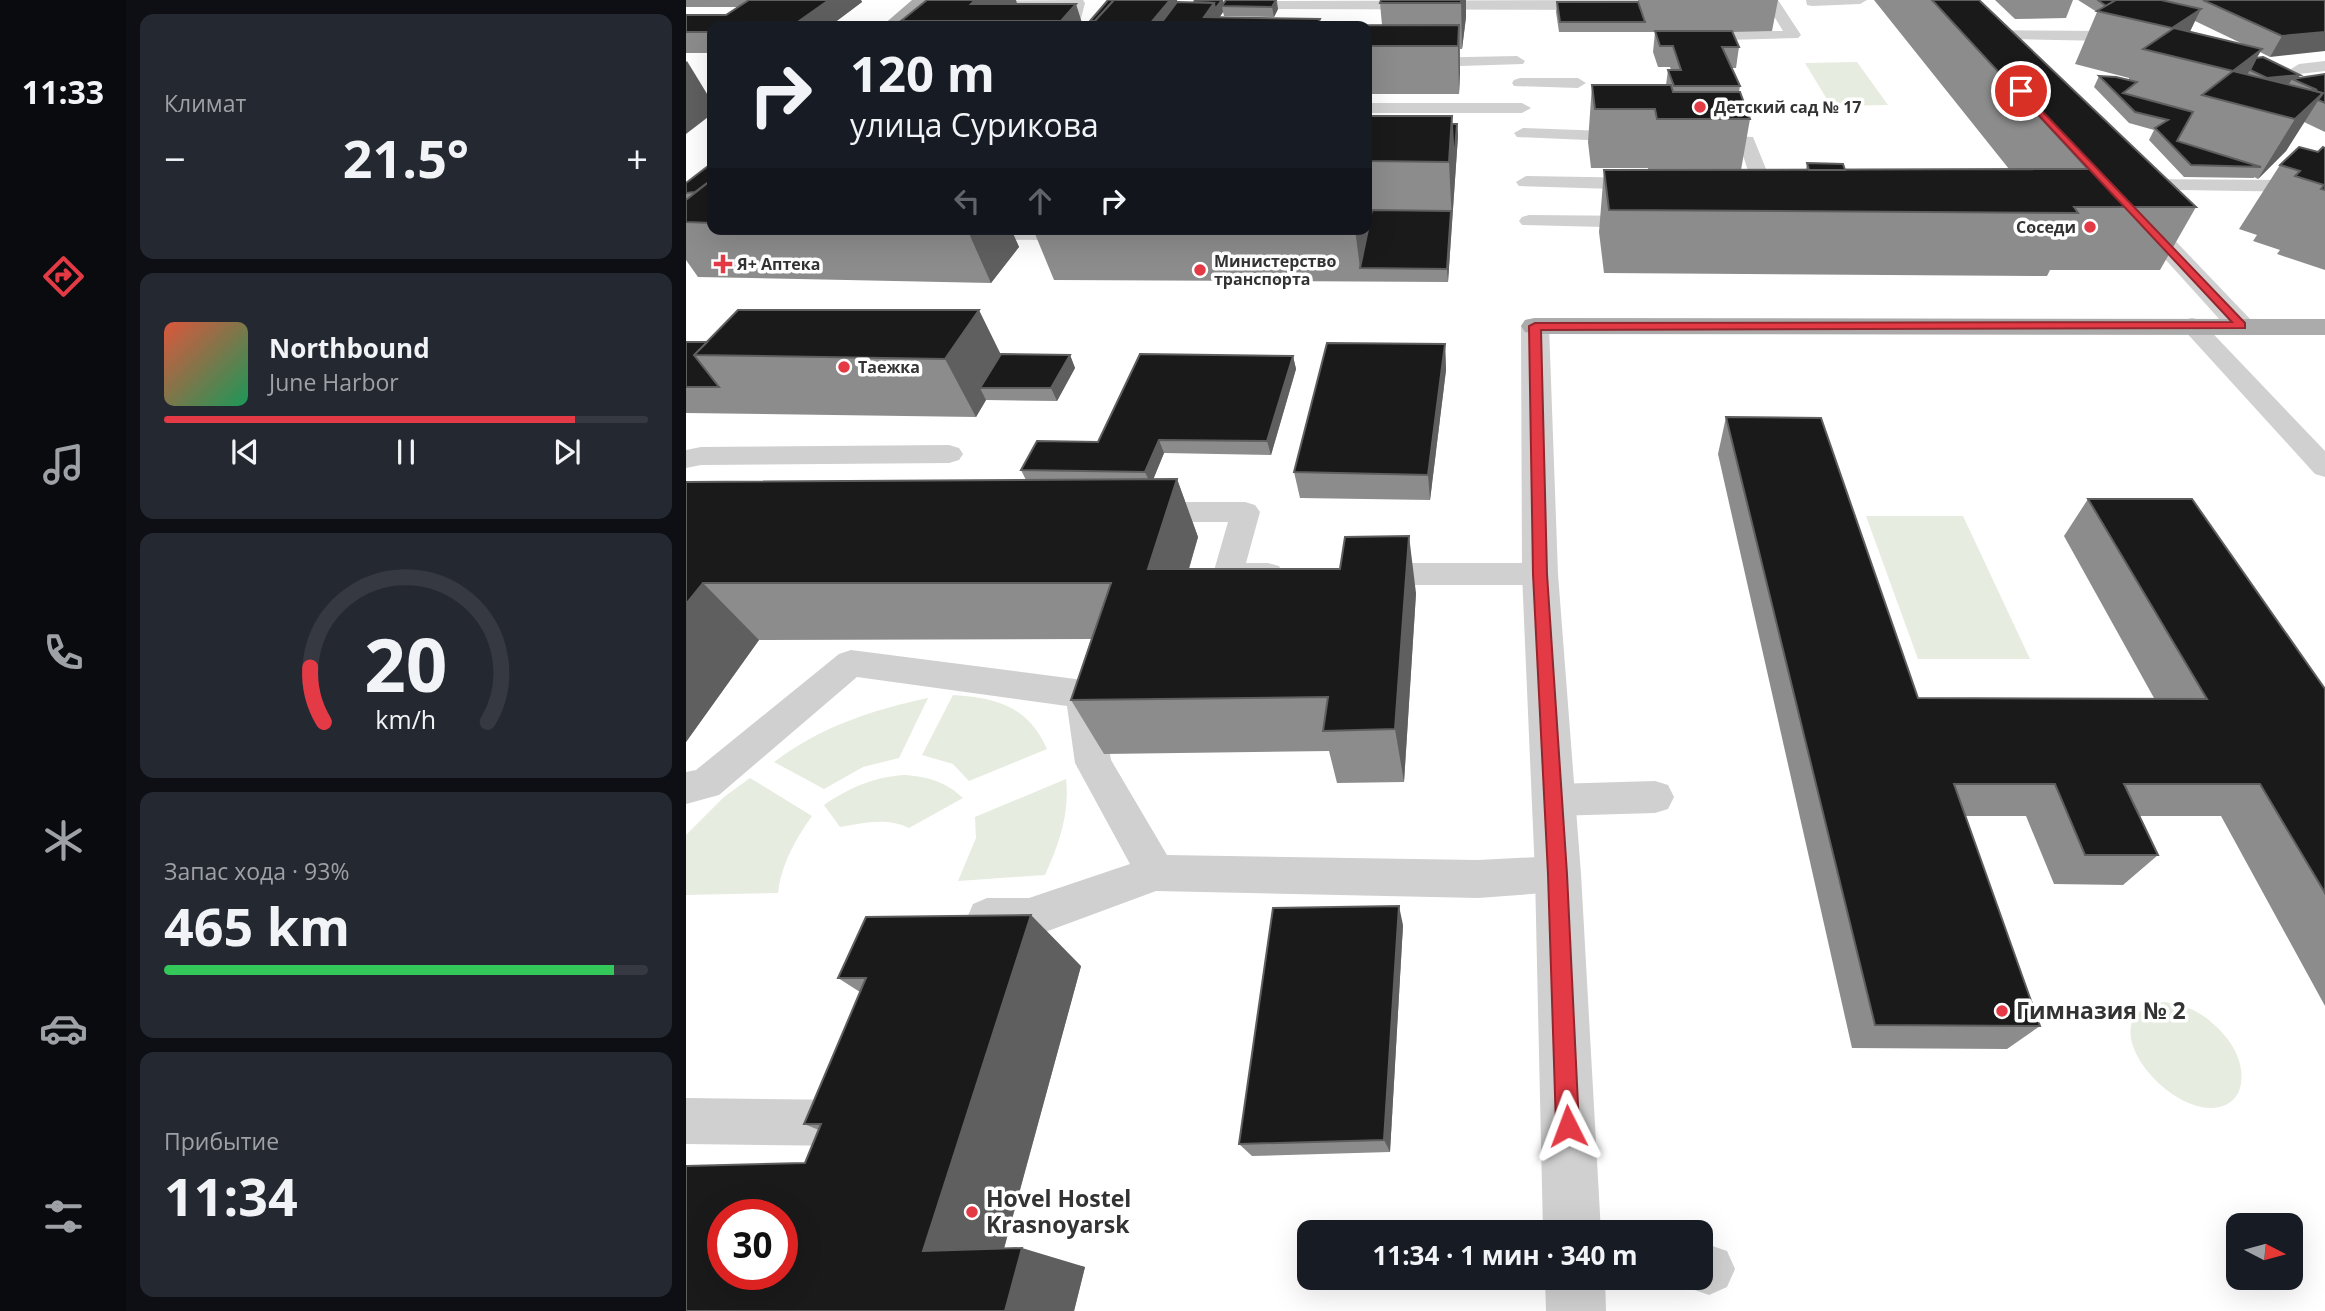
<!DOCTYPE html>
<html lang="ru">
<head>
<meta charset="utf-8">
<style>
  :root { --surface:#171b24; --page:#242831; --text:#f1f3f6; --muted:#9ea1a6; --line:#363941; --accent:#e43a45 }
  body { margin:0; font-family:"Open Sans",sans-serif; background:var(--page); color:var(--text); height:100vh; display:flex; flex-direction:column; font-size:26px; white-space:nowrap }
  * { box-sizing:border-box; margin:0 }
  p { font-size:23px; color:var(--muted) }
  .icon { flex:none; width:38px; height:38px; fill:none; stroke:currentColor; stroke-width:2; stroke-linecap:round; stroke-linejoin:round }
  .map { position:relative; flex:1; overflow:hidden }
  .sheet { display:flex; flex-direction:column; gap:14px; padding:14px; background:#0d0f14; width:560px }
  .sheet>* { flex:none }
  .guide { position:absolute; left:21px; top:21px; width:665px; height:214px; border-radius:14px; box-shadow:0 7px 28px #0002; background:#171b24; color:var(--text); overflow:hidden }
  .needle { width:46px; rotate:96deg }
  .tools { position:absolute; left:1540px; top:1213px; display:grid; gap:14px }
  .tools a { display:grid; place-items:center; width:77px; height:77px; border-radius:14px; background:var(--surface); box-shadow:0 7px 28px #0002; font-size:35px }
  .speed { position:absolute; left:21px; top:1199px; display:flex; gap:14px; font-size:35px; font-weight:700; text-align:center }
  .speed>* { display:grid; place-content:center; width:91px; height:91px; border-radius:50%; background:var(--surface); box-shadow:0 7px 28px #0002; line-height:1 }
  .speed .limit { border:10px solid #d22; background:#fff; color:#111 }
  .pin { position:absolute; display:grid; place-items:center; width:60px; height:60px; color:#fff; margin:-30px; border:4px solid #fff; border-radius:50%; box-shadow:0 2px 7px #0007 }
  .me { position:absolute; width:77px; margin:-38px; rotate:357deg; stroke-linejoin:round; filter:drop-shadow(0 0 5px #0008) }
  .turn { display:flex; align-items:center; gap:24px; height:147px; padding:0 28px; font-size:32px }
  .turn .icon { width:91px; height:91px; stroke-width:2.5 }
  .turn b { display:block; font-size:49px; line-height:60px }
  .lanes { display:flex; align-items:center; height:66px; padding:0 28px; background:#0003; justify-content:center; gap:35px; direction:ltr }
  .lanes .off { opacity:.35 }
  .big { font-size:52px; font-weight:700; line-height:1.1 }
  .sheet .tile { flex:1; display:flex; flex-direction:column; justify-content:center; gap:10px; min-width:0; padding:0 24px; border-radius:14px; background:var(--page) }
  .sheet .dial { align-items:center; gap:0 }
  .dial svg { height:182px; overflow:visible; fill:none; stroke:var(--line); stroke-width:7; stroke-linecap:round; text-anchor:middle }
  .dial text { fill:var(--text); stroke:none }
  .song { display:flex; align-items:center; gap:21px }
  .cover { width:84px; height:84px; border-radius:10px; background:linear-gradient(135deg,hsl(10 70% 55%),hsl(150 70% 35%)) }
  .played { height:7px; border-radius:4px; background:linear-gradient(90deg,var(--accent) 85%,var(--line) 85%) }
  .keys { display:flex; justify-content:space-around; direction:ltr }
  .heat { display:flex; justify-content:space-between; align-items:center; font-size:38px; direction:ltr }
  .charge { height:10px; border-radius:5px; background:linear-gradient(90deg,#34c759 93%,var(--line) 0) }
  .trip { position:absolute; left:611px; top:1220px; width:416px; height:70px; border-radius:14px; background:var(--surface); box-shadow:0 7px 28px #0002; font-weight:700; line-height:70px; text-align:center }
  main { display:flex; flex:1; min-height:0 }
  .dock { display:flex; flex-direction:column; width:126px; justify-content:space-around; align-items:center; background:#090b0e; color:var(--muted) }
  .dock .icon { width:49px; height:49px }
  .dock .active { color:var(--accent) }
  .dock b { font-size:32px; color:var(--text) }
  .map>svg:first-child { display:block }
  .green { fill:#e6ecdf }
  .lines { fill:none; stroke-linecap:round; stroke-linejoin:round }
  .lane { fill:#d0d0d0; fill-rule:evenodd }
  .street { fill:#d0d0d0; fill-rule:evenodd }
  .primary { fill:#ababab; fill-rule:evenodd }
  .wall { fill:#8c8c8c; fill-rule:evenodd }
  .shaded-wall { fill:#5f5f5f }
  .building { fill:#1a1a1a; stroke:#5f5f5f; stroke-width:2; fill-rule:evenodd }
  .route { fill:#e43a45; stroke:#94262d; stroke-width:2 }
  .poi-dot { fill:#e43a45; stroke:#fff; stroke-width:2.5 }
  .labels { text-anchor:middle; stroke-width:7; stroke-linejoin:round; paint-order:stroke }
  .far-poi-label { font-size:16px; font-weight:bold; fill:#333; stroke:#fff; text-anchor:start }
  .near-poi-label { font-size:23px; font-weight:bold; fill:#333; stroke:#fff; text-anchor:start }
</style>
</head>
<body>
<main>
<nav class="dock">
<b>11:33</b>
<svg class="icon active" aria-label="directions" viewBox="0 0 24 24"><path d="M12 3l9 9-9 9-9-9zM9 14v-3h6M13 9l2 2-2 2"/></svg>
<svg class="icon" aria-label="music" viewBox="0 0 24 24"><path d="M9 18V5l10-2v13"/><circle cx="6" cy="18" r="3"/><circle cx="16" cy="16" r="3"/></svg>
<svg class="icon" aria-label="phone" viewBox="0 0 24 24"><path d="M5 4h4l2 5-3 2q2 4 5 5l2-3 5 2v4C11 20 4 13 5 4z"/></svg>
<svg class="icon" aria-label="climate" viewBox="0 0 24 24"><path d="M12 3v18M4 7l16 10M4 17L20 7"/></svg>
<svg class="icon" aria-label="car" viewBox="0 0 24 24"><path d="M5 17H2v-5l4-1 3-4h7l3 4 3 1v5h-3M9 17h6M6 11h13"/><circle cx="7" cy="17" r="2"/><circle cx="17" cy="17" r="2"/></svg>
<svg class="icon" aria-label="filters" viewBox="0 0 24 24"><path d="M4 7h16M4 17h16"/><circle cx="9" cy="7" r="2"/><circle cx="15" cy="17" r="2"/></svg>
</nav>
<section class="sheet">
<div class="tile"><p>Климат</p>
<div class="heat"><a>−</a><b class="big">21.5°</b><a>+</a></div>
</div>
<div class="tile">
<div class="song"><i class="cover"></i><div><b>Northbound</b><p>June Harbor</p></div></div>
<div class="played"></div>
<div class="keys"><svg class="icon" aria-label="previous" viewBox="0 0 24 24"><path d="M18 5L8 12l10 7zM5 5v14"/></svg><svg class="icon" aria-label="pause" viewBox="0 0 24 24"><path d="M8 5v14M16 5v14"/></svg><svg class="icon" aria-label="next" viewBox="0 0 24 24"><path d="M6 5l10 7-10 7zM19 5v14"/></svg></div>
</div>
<div class="tile dial"><svg viewBox="0 0 100 80">
<path d="M14 69A42 42 0 1 1 86 69"/>
<path d="M14 69A42 42 0 0 1 8 45" stroke="#e43a45"/>
<text x="50" y="56" font-size="32" font-weight="700">20</text>
<text x="50" y="72" font-size="11">km/h</text>
</svg></div>
<div class="tile"><p>Запас хода · 93%</p><b class="big">465 km</b><div class="charge"></div></div>
<div class="tile"><p>Прибытие</p><b class="big">11:34</b></div>
</section>
<div class="map">
<svg width="1639" height="1311" viewBox="0 0 1639 1311">
  <rect width="100%" height="100%" fill="#fff"/>
  <g class="green">
    <path d="M1171 62 1202 105 1145 106 1119 63Z"/>
    <path d="M1180 516H1277L1344 659H1232Z"/>
    <path d="M267 695C311 698 342 706 361 749L283 781 267 764 236 755Z"/>
    <path d="M242 698 213 758 177 767 138 789 88 762C134 727 186 710 242 698Z"/>
    <path d="M220 775C243 777 260 782 277 798L223 828C201 817 177 823 154 827L138 805C163 788 189 776 220 775Z"/>
    <path d="M64 778 126 816C110 838 95 865 92 893L0 895V835L38 797Z"/>
    <path d="M380 779C384 813 373 844 359 875L272 881 290 838 289 817Z"/>
    <path d="M1479 1002C1493 1005 1507 1008 1519 1017 1528 1024 1538 1033 1545 1044 1561 1067 1562 1107 1525 1108 1472 1108 1401 1012 1479 1002Z"/>
  </g>
  <g class="lines">
    <g class="lane">
      <path d="M397 0 399 3 393 26H379L384 7 285 5 278 1Z"/>
      <path d="M968 0H983L969 10 546 9 539 5 546 1Z"/>
      <path d="M1078 0H1092L1115 35 1112 38 1004 41 996 36 1004 31H1097Z"/>
      <path d="M1120 0H1181L1174 4 1126 6 1121 5Z"/>
      <path d="M1285 30 1422 31 1449 39 1452 42 1444 47 1421 41 1280 38 1277 35Z"/>
      <path d="M831 56 839 61 837 64 681 69V59Z"/>
      <path d="M1639 61V71L1613 74 1605 69 1613 64Z"/>
      <path d="M834 78H892L900 83 892 88 828 86 826 83 828 80Z"/>
      <path d="M681 103H836L845 108 836 113H681Z"/>
      <path d="M837 128 947 132 956 137 947 142 831 137 828 133Z"/>
      <path d="M1015 135 1067 137 1087 186 1084 190H1043L1040 186 1043 182 1065 180 1054 146 1009 144 1006 140Z"/>
      <path d="M840 176 962 178 972 184 962 190 833 186 830 182Z"/>
      <path d="M1442 179 1622 180 1632 186 1622 192 1435 189 1432 185 1435 181Z"/>
      <path d="M843 215 958 216 965 218 968 222 965 226 958 228 836 225 833 221 836 217Z"/>
      <path d="M273 229H400L397 233 359 240 281 239 274 237 271 233Z"/>
      <path d="M1506 318 1514 320 1639 451V477L1629 474 1498 330 1494 325 1498 320Z"/>
      <path d="M263 445 273 448 277 454 273 460 263 463 15 465 0 468V450L15 447Z"/>
      <path d="M458 502H559L569 505 574 512 560 563H582L593 566 597 574 593 582C574 587 550 587 531 582L527 574 542 522H458L448 519 443 512 448 505Z"/>
      <path d="M681 563H854L865 566 869 574 865 582 854 585H681L670 582 666 574 670 566Z"/>
      <path d="M165 650 397 680 409 684 414 694 425 760 481 855 792 860 872 856 886 861 892 874 886 887 872 892 792 898 470 891 343 938H301L287 932 281 918 287 904 301 898H343L444 864 389 763 381 706 171 677 33 795 0 804V772L10 770 153 654Z"/>
      <path d="M969 781 982 785 988 797 982 809 969 813 867 816 854 812 848 800 854 788 867 784Z"/>
      <path d="M0 1098 163 1100 180 1106 186 1123 180 1140 163 1146 0 1144Z"/>
      <path d="M1015 1242 1041 1251 1049 1269 1041 1287 1023 1295 997 1286 993 1278H1015Z"/>
    </g>
    <g class="street">
      <path d="M1449 205 1457 207 1565 320 1569 326 1565 332 1555 334 1545 332 1441 217 1437 212 1441 207Z"/>
      <path d="M849 318 859 320 863 326 872 574 895 874 915 1232H857L849 874 836 574 835 326 839 320Z"/>
      <path d="M859 1278H919L920 1311H860Z"/>
    </g>
    <g class="primary">
      <path d="M226 0H244L214 26H196Z"/>
      <path d="M849 318 1639 319V335L849 334 839 332 835 326 839 320Z"/>
    </g>
  </g>
  <g class="wall">
    <path d="M0 0H175L176 2 144 26H26V53H0V15H40L52 7H0Z"/>
    <path d="M509 0H537L538 3 540 0H591L592 9 588 17 538 16 537 12 533 17 635 25H696L694 3 780 0V17L776 49H774V72L773 94H683L685 116 771 124 772 136 762 282 368 280 347 229H680L681 236 683 222H681V26H406L404 21 491 2H508Z"/>
    <path d="M952 0H1092L1086 31 1046 32 1053 47 1050 68H1046L1054 86 1053 92 1064 119 1055 170H1120L1121 163 1159 170 1323 169 1188 0H1293L1510 207 1474 270H1364L1361 276 918 273 913 232 918 170H962V168H905L902 142 906 85H980L982 70H985L984 67H972L967 52 969 32H873L870 12 871 2H952Z"/>
    <path d="M1309 0H1387L1380 18 1329 19Z"/>
    <path d="M1392 0H1639L1584 57 1574 52 1570 58 1612 78 1639 74V132L1618 122 1600 151 1572 179 1568 177V178L1498 177 1463 140 1468 130 1443 123 1408 87 1413 76 1443 80V78L1389 64 1411 12ZM1509 21 1559 45 1504 32Z"/>
    <path d="M331 4 397 26H217L215 21Z"/>
    <path d="M1639 148V270L1591 254 1594 250 1567 241 1571 235 1553 229 1594 165 1632 152Z"/>
    <path d="M26 163V229H325L333 247 305 283 12 277 0 260V183Z"/>
    <path d="M0 342 315 354 384 355 389 368 371 401 300 400 290 417 0 413Z"/>
    <path d="M759 344 760 370 744 500 614 498 608 472Z"/>
    <path d="M607 356 610 369 585 455 478 453 467 479H491L512 537 503 569 730 593 718 782 651 783 643 751 418 754 385 700 405 639 73 640 0 742V482L340 480 335 470 412 442Z"/>
    <path d="M1040 417 1232 698H1468L1378 536 1402 499 1639 689V1006L1535 816H1454L1472 855 1437 885 1368 884 1340 816H1279L1354 1026 1321 1049 1166 1048 1032 454Z"/>
    <path d="M717 925 704 1152 566 1156 553 1144Z"/>
    <path d="M395 966 318 1249 399 1267 388 1311 119 1163 133 1130 118 1124 174 992 152 978Z"/>
  </g>
  <g class="shaded-wall">
    <path d="M143 0H175L176 2 144 26H106Z"/>
    <path d="M289 0H330L332 7 285 4Z"/>
    <path d="M484 0H491L496 22 465 26 464 24Z"/>
    <path d="M537 0 538 6H536L537 12 532 20 518 17 528 3Z"/>
    <path d="M590 0 592 9 588 17 586 7Z"/>
    <path d="M775 0H780V17L776 49Z"/>
    <path d="M390 4 397 26H376L375 21Z"/>
    <path d="M1515 9 1491 57 1474 53 1486 28Z"/>
    <path d="M773 25 774 72 773 94 772 46Z"/>
    <path d="M1639 32V51L1584 57 1596 36Z"/>
    <path d="M1576 49 1545 103 1547 71Z"/>
    <path d="M1 61 26 102V114L0 134V62Z"/>
    <path d="M1614 75 1611 81 1606 79 1601 87 1574 89 1581 78Z"/>
    <path d="M681 79 687 136 681 161Z"/>
    <path d="M1637 93 1600 151 1572 179 1609 119Z"/>
    <path d="M766 116 768 163 771 124 772 136 766 223 763 162Z"/>
    <path d="M765 211 766 223 762 282 761 269Z"/>
    <path d="M281 229H325L333 247 305 283Z"/>
    <path d="M669 229H680L682 249 674 268Z"/>
    <path d="M293 310 321 367 294 388 300 400 290 417 259 359Z"/>
    <path d="M759 344 760 370 744 500 742 475Z"/>
    <path d="M384 355 389 368 371 401 365 388Z"/>
    <path d="M607 356 610 369 585 455 581 441Z"/>
    <path d="M473 440 478 453 465 485 459 472Z"/>
    <path d="M491 479 512 537 486 626 462 569Z"/>
    <path d="M723 536 730 593 718 782 709 729Z"/>
    <path d="M17 583 73 640 0 742V604Z"/>
    <path d="M713 906 717 925 704 1152 698 1140Z"/>
    <path d="M345 915 395 966 312 1270 237 1251Z"/>
    <path d="M336 1248 399 1267 388 1311H319Z"/>
  </g>
  <g class="building">
    <path d="M63 0H143L106 26H26V32H0V15H40Z"/>
    <path d="M241 0H289L285 4H390L375 21H215Z"/>
    <path d="M422 0H428L409 21H404Z"/>
    <path d="M428 0H484L464 24H406Z"/>
    <path d="M509 0H536L529 9 528 3 508 2Z"/>
    <path d="M540 0H590L586 7 536 6Z"/>
    <path d="M695 0H775V3H694Z"/>
    <path d="M1246 0H1293L1510 207H1388L1392 213 923 210 918 170 1402 169Z"/>
    <path d="M1412 0H1430L1420 6Z"/>
    <path d="M1430 0H1475L1515 9 1486 28 1411 11Z"/>
    <path d="M1517 0H1639V32L1596 36Z"/>
    <path d="M491 2 528 3 518 17 634 19 631 25 473 26Z"/>
    <path d="M871 2H952L959 22H874Z"/>
    <path d="M773 25 772 46H681V26H449Z"/>
    <path d="M1488 28 1576 49 1547 71 1637 93 1609 119 1516 95 1547 71 1457 49Z"/>
    <path d="M969 31H1046L1053 47H1036L1054 86H988L982 70H995L987 46H974Z"/>
    <path d="M1577 57 1614 75 1581 78 1564 70 1570 58Z"/>
    <path d="M1639 74V103L1632 100 1637 93 1626 90H1631L1606 79Z"/>
    <path d="M1413 76 1430 77 1451 82 1437 93 1507 112 1491 141 1575 167 1505 165 1469 128 1482 120 1449 112Z"/>
    <path d="M906 85H985L987 92H1054L1064 119H971L969 109H909Z"/>
    <path d="M681 116H766L763 162 681 161Z"/>
    <path d="M766 124H771L768 163Z"/>
    <path d="M1613 147 1632 152 1637 147 1639 148V190L1635 189 1638 185 1609 176 1614 171 1594 165Z"/>
    <path d="M26 163V181H24L9 192 0 193V183Z"/>
    <path d="M1121 163 1157 164 1159 170H1123Z"/>
    <path d="M24 181H26V223L0 222V200Z"/>
    <path d="M686 210 765 211 761 269 674 268Z"/>
    <path d="M52 310H293L259 359 8 355Z"/>
    <path d="M0 342H21L8 355 33 387H0Z"/>
    <path d="M641 343 759 344 742 475 608 472Z"/>
    <path d="M315 354 384 355 365 388H294Z"/>
    <path d="M454 354 607 356 581 441 473 440 459 472 335 470 351 441 412 442Z"/>
    <path d="M1040 417 1135 418 1232 698 1521 699 1402 499H1506L1639 689V893L1574 784H1438L1472 855H1399L1369 784H1268L1354 1026 1189 1025Z"/>
    <path d="M491 479 462 569H654L659 537 723 536 709 729 637 731 642 697 385 700 425 583H17L0 604V482Z"/>
    <path d="M713 906 698 1140 553 1144 587 908Z"/>
    <path d="M345 915 237 1251 336 1248 319 1311H0V1166L119 1163 135 1124H118L180 978H152L180 917ZM37 1214H96V1274H37Z"/>
  </g>
  <path class="route" d="M1335 89 1559 323V328L855 330 861 574 881 874 893 1126 890 1134 882 1137 874 1134 870 1126 862 874 847 574 843 326 849 323 1546 322 1332 93Z"/>
  <g class="poi-dot">
    <circle cx="1014" cy="107" r="7"/>
    <circle cx="1404" cy="227" r="7"/>
    <path d="M33.5 253.5h7v7h7v7h-7v7h-7v-7h-7v-7h7z"/>
    <circle cx="514" cy="270" r="7"/>
    <circle cx="158" cy="367" r="7"/>
    <circle cx="1316" cy="1011" r="7"/>
    <circle cx="286" cy="1212" r="7"/>
  </g>
  <g class="labels">
    <g class="far-poi-label">
      <text x="1028" y="113">Детский сад № 17</text>
      <text x="1390" y="233" text-anchor="end">Соседи</text>
      <text x="528" y="267">Министерство<tspan x="528" dy="18">транспорта</tspan></text>
      <text x="51" y="270">Я+ Аптека</text>
      <text x="172" y="373">Таежка</text>
    </g>
    <g class="near-poi-label">
      <text x="1330" y="1019">Гимназия № 2</text>
      <text x="300" y="1207">Hovel Hostel<tspan x="300" dy="26">Krasnoyarsk</tspan></text>
    </g>
  </g>
</svg>
<div class="tools">
<a><svg class="needle" viewBox="-14 -14 28 28"><path d="M0-13l5 13h-10z" fill="#e53935"/><path d="M0 13l5-13h-10z" fill="#9ea1a6"/></svg></a>
</div>
<div class="speed"><div class="limit">30</div></div>
<div class="pin" style="left:1335px;top:91px;background:#d93025"><svg class="icon" aria-label="arrive" viewBox="0 0 24 24"><path d="M6 21V4h12l-3 4 3 4H6"/></svg></div>
<svg class="me" style="left:882px;top:1126px" viewBox="-20 -20 40 40"><path d="M0-17L14 15 0 8-14 15z" fill="#e43a45" stroke="#fff" stroke-width="4"/></svg>
<div class="trip">11:34 · 1 мин · 340 m</div>
<div class="guide">
<div class="turn"><svg class="icon" aria-label="right" viewBox="0 0 24 24"><path d="M7 20v-9h11M14 6l5 5-5 5"/></svg><div><b>120 m</b>улица Сурикова</div></div>
<div class="lanes"><svg class="icon off" aria-label="left" viewBox="0 0 24 24"><path d="M17 20v-9H6M10 6l-5 5 5 5"/></svg><svg class="icon off" aria-label="ahead" viewBox="0 0 24 24"><path d="M12 20V5M6 11l6-6 6 6"/></svg><svg class="icon" aria-label="right" viewBox="0 0 24 24"><path d="M7 20v-9h11M14 6l5 5-5 5"/></svg></div>
</div>
</div>
</main>
</body>
</html>
